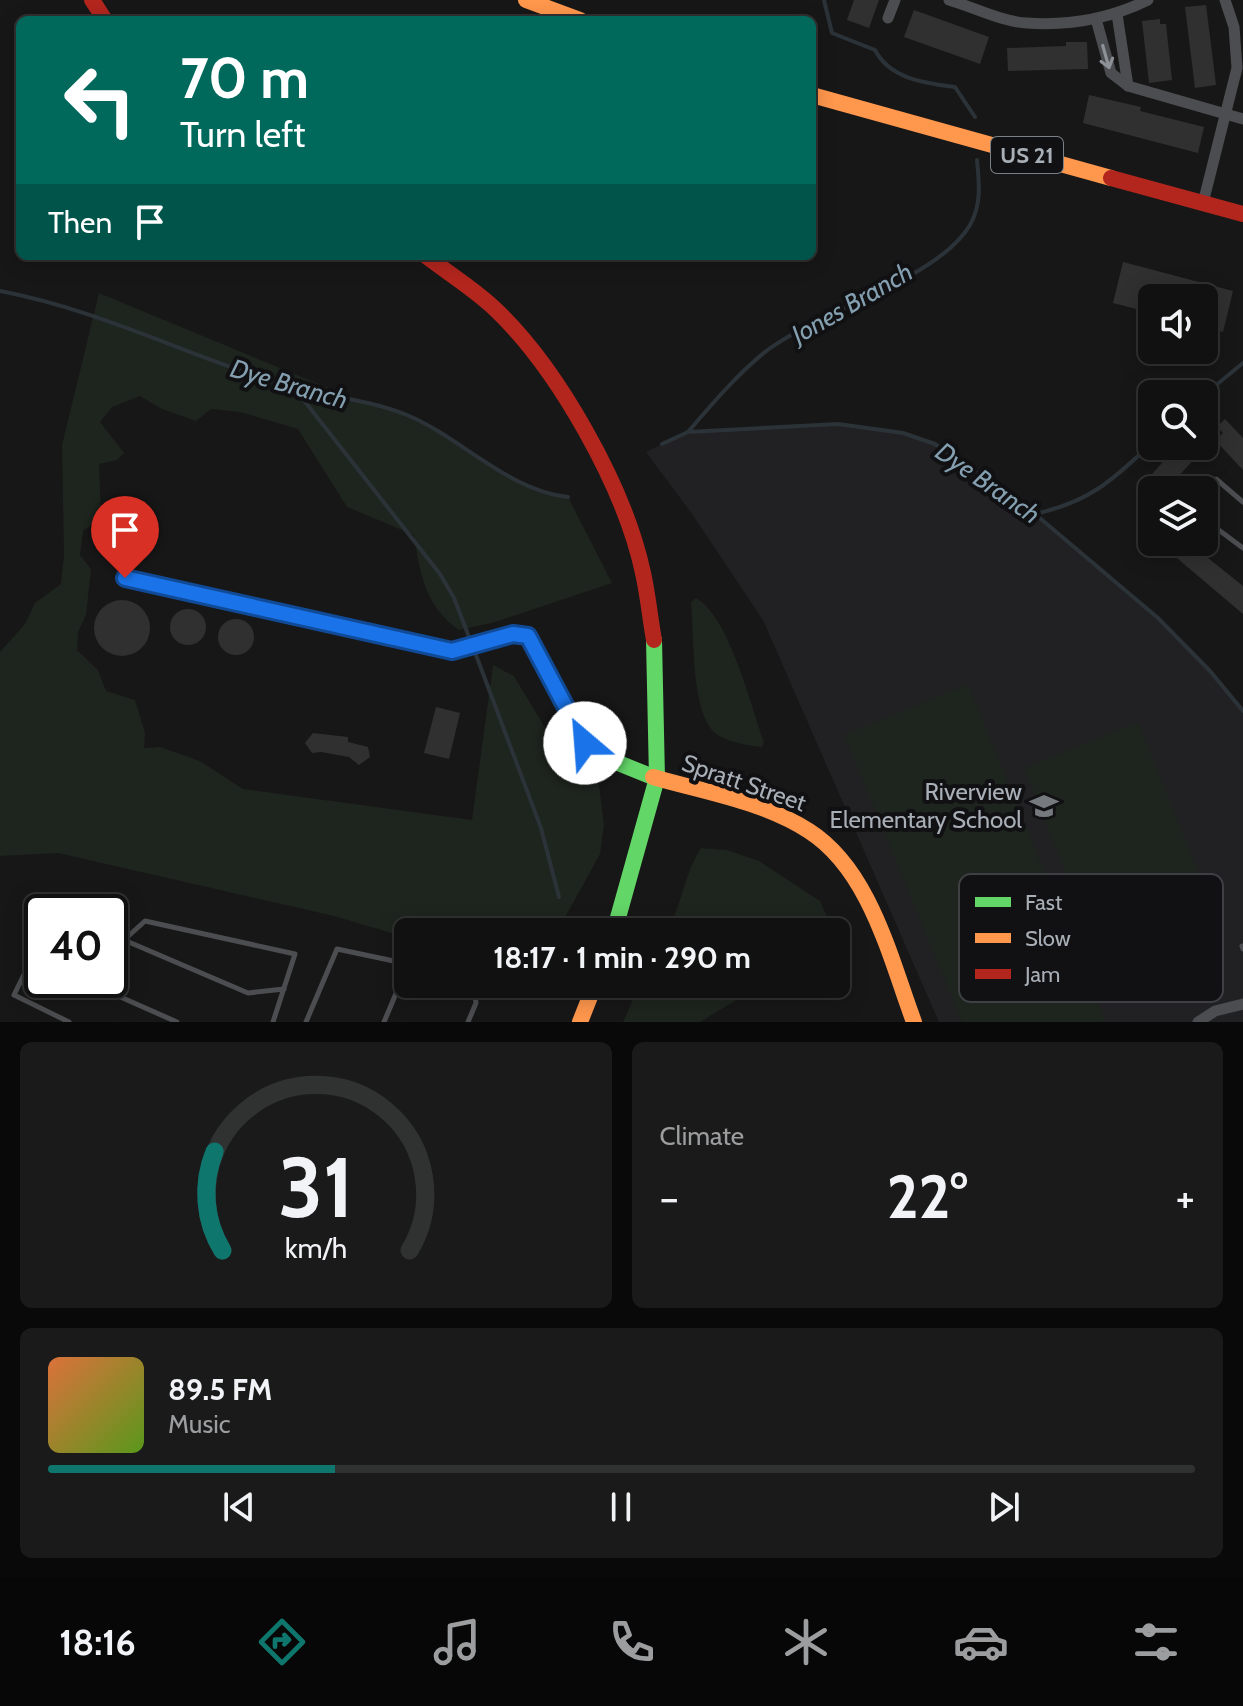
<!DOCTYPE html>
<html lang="en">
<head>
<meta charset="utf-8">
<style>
  :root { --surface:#111; --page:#1a1a1a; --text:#f1f3f6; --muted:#9c9d9f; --line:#303131; --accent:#0f766e }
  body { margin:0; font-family:Cabin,sans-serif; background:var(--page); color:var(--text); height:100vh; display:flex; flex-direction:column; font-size:30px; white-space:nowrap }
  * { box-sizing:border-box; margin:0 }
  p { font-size:26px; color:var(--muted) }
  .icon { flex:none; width:44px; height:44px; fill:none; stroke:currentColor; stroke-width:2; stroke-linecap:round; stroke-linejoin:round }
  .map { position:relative; height:1022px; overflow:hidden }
  .drawer { display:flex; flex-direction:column; gap:20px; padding:20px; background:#090909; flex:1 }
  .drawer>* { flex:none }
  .guide { position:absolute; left:16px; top:16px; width:800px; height:244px; border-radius:12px; box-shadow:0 4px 20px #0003,0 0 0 2px var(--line); background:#00695c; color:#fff; overflow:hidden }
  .tools { position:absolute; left:1138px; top:284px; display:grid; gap:16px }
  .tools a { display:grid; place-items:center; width:80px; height:80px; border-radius:12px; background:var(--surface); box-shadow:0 4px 20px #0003,0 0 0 2px var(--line); font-size:40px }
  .speed { position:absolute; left:24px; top:894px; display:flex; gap:16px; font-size:40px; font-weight:700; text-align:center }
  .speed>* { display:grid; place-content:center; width:104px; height:104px; border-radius:50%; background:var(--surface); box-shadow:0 4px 20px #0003,0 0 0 2px var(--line); line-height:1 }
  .speed .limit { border:4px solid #111; border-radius:12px; background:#fff; color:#111 }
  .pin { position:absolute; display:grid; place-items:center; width:68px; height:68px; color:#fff; margin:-82px -34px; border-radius:50% 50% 50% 0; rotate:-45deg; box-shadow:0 0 8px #0007 }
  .pin .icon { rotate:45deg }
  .me { position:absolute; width:88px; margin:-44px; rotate:333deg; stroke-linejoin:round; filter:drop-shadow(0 0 6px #0008) }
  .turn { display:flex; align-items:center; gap:28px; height:168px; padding:0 32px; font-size:36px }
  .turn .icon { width:104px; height:104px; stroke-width:2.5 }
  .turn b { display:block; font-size:56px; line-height:68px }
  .then { display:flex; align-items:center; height:76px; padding:0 32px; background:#0003; gap:16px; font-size:30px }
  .big { font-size:60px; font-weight:800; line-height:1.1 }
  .drawer .widget { flex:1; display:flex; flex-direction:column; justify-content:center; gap:12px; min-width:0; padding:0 28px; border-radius:12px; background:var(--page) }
  .drawer .dial { align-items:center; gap:0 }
  .dial svg { height:208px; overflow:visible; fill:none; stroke:var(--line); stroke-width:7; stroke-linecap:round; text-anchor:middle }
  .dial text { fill:var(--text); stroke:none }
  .song { display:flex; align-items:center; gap:24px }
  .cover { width:96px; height:96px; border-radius:12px; background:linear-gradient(135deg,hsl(20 70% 55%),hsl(90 70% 35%)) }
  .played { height:8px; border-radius:4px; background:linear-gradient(90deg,var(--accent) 25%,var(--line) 25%) }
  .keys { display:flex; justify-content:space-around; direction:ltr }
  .heat { display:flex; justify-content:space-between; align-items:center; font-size:44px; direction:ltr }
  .drawer .tiles { flex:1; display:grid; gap:20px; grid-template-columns:1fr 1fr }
  .widget:last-child { grid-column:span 2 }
  .trip { position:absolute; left:394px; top:918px; width:456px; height:80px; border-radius:12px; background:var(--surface); box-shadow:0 4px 20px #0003,0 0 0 2px var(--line); font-weight:800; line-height:80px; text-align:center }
  .tab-bar { display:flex; height:128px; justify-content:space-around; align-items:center; background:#070707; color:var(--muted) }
  .tab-bar .icon { width:56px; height:56px }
  .tab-bar .active { color:var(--accent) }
  .tab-bar b { font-size:36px; color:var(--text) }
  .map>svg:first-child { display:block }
  .built { fill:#212123 }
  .green { fill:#1e241e }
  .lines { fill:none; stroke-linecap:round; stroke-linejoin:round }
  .stream { stroke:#2b3338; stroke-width:4 }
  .building { fill:#303031 }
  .lane { stroke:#4c4d50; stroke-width:5 }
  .street { stroke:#4c4d50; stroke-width:11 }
  .fast { stroke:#63d668; stroke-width:16 }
  .slow { stroke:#ff974d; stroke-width:16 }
  .jam { stroke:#b3261e; stroke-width:16 }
  .oneway { stroke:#8d9298 }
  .route-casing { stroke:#114b97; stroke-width:20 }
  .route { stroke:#1a73e8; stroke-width:14 }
  .labels { text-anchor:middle; stroke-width:8; stroke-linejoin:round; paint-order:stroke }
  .shield { fill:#111113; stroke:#7b8086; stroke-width:2 }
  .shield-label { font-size:22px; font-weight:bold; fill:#a9afb7 }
  .street-label { font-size:24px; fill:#a9afb7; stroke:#111113 }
  .poi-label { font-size:24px; fill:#a9afb7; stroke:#111113; text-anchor:end }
  .water-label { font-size:26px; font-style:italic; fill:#839fb0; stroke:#111113 }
  .key { fill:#111113; stroke:#3f4044; stroke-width:2 }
  .key-label { font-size:22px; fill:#a9afb7 }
</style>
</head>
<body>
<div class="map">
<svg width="1243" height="1022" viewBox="0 0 1243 1022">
  <rect width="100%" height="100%" fill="#171717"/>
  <path class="built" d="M838 424 903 433 935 444 968 464 1035 514 1158 618 1210 671 1243 711V1022H939L763 620 692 514 646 452 688 432Z"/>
  <g class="green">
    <path d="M99 293 357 400 406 415 449 437 526 487 568 497 612 583 492 623 459 630C425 606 420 574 414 535L347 507 298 429 240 412 211 409 196 421 162 409 140 396 112 407 100 422 124 453 117 460 99 464 101 518 83 531 80 555 91 569 86 615 78 632 77 650 98 670 106 691 135 700 145 733 144 748 160 747 200 761 243 789 472 820 493 665 514 676 565 761 598 777 604 825 600 854 557 932H408V938L334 916 58 853 0 856V652L25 624 35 603 61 584 64 555 62 445Z"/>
    <path d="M696 598C729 616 751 706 764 742L762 747C749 746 723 741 714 732 691 710 694 634 691 602Z"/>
    <path d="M968 684 1106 1022H962L844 735Z"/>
    <path d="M1138 722 1214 911 1099 957 1024 768Z"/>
    <path d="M701 848 727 850 759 861 820 901 826 914 824 932H667C682 905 684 874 701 848Z"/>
    <path d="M640 984H763L700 1022H623Z"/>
  </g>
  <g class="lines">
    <g class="stream">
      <path d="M824 0 832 33 875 50C890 79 925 83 955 87L975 117"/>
      <path d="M0 291C96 309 185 354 277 383 319 396 365 398 407 415 462 438 507 490 568 497"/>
      <path d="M295 389 440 574 454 598 469 637"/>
      <path d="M1204 395 1243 363"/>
      <path d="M688 432C711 405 741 370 769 349 822 310 938 279 970 225 982 204 979 182 977 160"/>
      <path d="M662 444 688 432 838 424 903 433 935 444 1035 514 1158 618 1210 671 1243 711"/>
      <path d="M1035 514C1089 502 1112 481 1152 443"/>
      <path d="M476 655 541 828 559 897"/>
    </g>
  </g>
  <g class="building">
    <path d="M854 0H879L869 28 847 20Z"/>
    <path d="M1206 5 1216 85 1195 88 1185 7Z"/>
    <path d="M914 10 989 37 980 64 904 37Z"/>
    <path d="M1160 19V24H1166L1172 80 1149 83 1142 21Z"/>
    <path d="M1066 42H1087L1088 69 1008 71 1007 48 1066 46Z"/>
    <path d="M1089 95 1141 107 1140 111 1204 127 1198 153 1083 123Z"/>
    <path d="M1123 262 1233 291 1223 332 1204 327V298H1152V313L1113 303Z"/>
    <path d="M1225 419 1243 438V470L1215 440 1223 433 1217 427Z"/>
    <path d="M1177 446H1206L1166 490H1152V498L1138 490Z"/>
    <path d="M1158 542H1188L1243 586V614Z"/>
    <circle cx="122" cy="628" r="28"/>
    <circle cx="188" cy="627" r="18"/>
    <circle cx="236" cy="637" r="18"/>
    <path d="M436 707 460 713 449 759 424 753Z"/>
    <path d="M313 733 348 737V742L368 747 370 757 359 765 349 757 321 752 312 753 305 743Z"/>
  </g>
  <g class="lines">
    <g class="lane">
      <path d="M1200 490 1216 479 1243 502"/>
      <path d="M1204 519 1243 548"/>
      <path d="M110 934 124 940 145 921 295 954 273 1022"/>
      <path d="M124 940 248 993 284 989"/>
      <path d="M1242 946 1243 949"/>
      <path d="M42 963 32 958 14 995 69 1022"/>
      <path d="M82 980 177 1022"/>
      <path d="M459 984 474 991 476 1003 468 1022"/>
      <path d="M306 1022 337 949 408 964"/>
      <path d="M384 1022 408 965"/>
    </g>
    <g class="street">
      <path d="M949 0C973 7 1002 22 1027 23 1069 26 1111 18 1148 0"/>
      <path d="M1117 14 1128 86"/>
      <path d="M888 18 895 0"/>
      <path d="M1096 19 1111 73 1128 86 1243 119"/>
      <path d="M1203 203 1237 68 1234 27 1225 0"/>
      <path d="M1198 1022 1215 1011 1243 1004"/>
    </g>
    <g class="fast">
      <path d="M125 578 452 651 513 634 528 636 585 743 606 758 653 777"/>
      <path d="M614 932 657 778 654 640"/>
    </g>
    <g class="slow">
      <path d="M526 0 580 20"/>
      <path d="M812 95 1111 178"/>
      <path d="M653 777C704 792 763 801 809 831 870 870 890 958 914 1022"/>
      <path d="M580 1022 595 984"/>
    </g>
    <g class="jam">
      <path d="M92 0 105 20"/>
      <path d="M1111 178 1243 214"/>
      <path d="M426 256C448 273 474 289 494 308 558 368 625 488 643 573 648 595 650 618 654 640"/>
    </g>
  </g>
  <defs><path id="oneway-shaft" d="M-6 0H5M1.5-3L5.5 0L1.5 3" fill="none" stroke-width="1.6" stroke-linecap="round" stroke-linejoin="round" transform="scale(2)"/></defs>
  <use class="oneway" href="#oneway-shaft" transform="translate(1106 57) rotate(74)"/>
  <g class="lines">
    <defs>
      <path id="route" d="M125 578 452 651 513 634 528 636 585 743"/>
    </defs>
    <use href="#route" class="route-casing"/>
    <use href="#route" class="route"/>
  </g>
  <defs>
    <symbol id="school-bare" viewBox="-9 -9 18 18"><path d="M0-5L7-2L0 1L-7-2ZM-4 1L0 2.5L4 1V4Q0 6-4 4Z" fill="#767a7f" stroke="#111113" stroke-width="2.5" paint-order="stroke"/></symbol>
  </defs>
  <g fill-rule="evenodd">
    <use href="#school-bare" x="1024" y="786" width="40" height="40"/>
  </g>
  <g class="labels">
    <rect class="shield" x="991" y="137" width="72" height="36" rx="6"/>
    <g class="shield-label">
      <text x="1027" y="163">US 21</text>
    </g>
    <g class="street-label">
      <text transform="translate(744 783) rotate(19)" y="8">Spratt Street</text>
    </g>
    <g class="poi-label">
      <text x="1022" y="800">Riverview<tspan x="1022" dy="28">Elementary School</tspan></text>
    </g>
    <g class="water-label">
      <text transform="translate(852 303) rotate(-30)" y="9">Jones Branch</text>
      <text transform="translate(289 384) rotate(16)" y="9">Dye Branch</text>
      <text transform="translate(988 483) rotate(35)" y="9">Dye Branch</text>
    </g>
  </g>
  <rect x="959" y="874" width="264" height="128" rx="12" class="key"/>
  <rect x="975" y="897" width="36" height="10" fill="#63d668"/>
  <rect x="975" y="933" width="36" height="10" fill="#ff974d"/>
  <rect x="975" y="969" width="36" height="10" fill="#b3261e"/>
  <g class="key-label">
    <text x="1025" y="910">Fast</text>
    <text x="1025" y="946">Slow</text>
    <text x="1025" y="982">Jam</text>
  </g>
</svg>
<div class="tools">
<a><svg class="icon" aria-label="sound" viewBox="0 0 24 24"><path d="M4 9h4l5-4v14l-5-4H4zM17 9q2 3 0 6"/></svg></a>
<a><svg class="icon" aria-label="search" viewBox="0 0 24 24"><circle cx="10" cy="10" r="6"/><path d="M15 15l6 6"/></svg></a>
<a><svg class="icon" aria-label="layers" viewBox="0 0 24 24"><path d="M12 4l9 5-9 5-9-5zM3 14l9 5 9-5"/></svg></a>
</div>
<div class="speed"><div class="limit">40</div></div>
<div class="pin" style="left:125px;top:578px;background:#d93025"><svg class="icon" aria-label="arrive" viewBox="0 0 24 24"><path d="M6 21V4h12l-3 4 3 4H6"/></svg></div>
<svg class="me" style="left:585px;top:743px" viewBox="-20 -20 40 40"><circle r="19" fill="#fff"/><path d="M0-13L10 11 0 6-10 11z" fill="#1a73e8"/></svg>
<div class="trip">18:17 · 1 min · 290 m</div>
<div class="guide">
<div class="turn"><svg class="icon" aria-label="left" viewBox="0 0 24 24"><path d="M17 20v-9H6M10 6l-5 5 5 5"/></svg><div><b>70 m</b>Turn left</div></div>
<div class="then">Then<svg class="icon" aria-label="arrive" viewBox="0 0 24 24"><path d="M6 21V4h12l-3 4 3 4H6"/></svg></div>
</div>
</div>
<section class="drawer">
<div class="tiles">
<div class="widget dial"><svg viewBox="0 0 100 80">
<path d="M14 69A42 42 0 1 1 86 69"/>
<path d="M14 69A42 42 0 0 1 11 31" stroke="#0f766e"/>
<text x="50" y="56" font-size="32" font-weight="700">31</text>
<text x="50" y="72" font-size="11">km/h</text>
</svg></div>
<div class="widget"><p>Climate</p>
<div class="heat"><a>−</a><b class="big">22°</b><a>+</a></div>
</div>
<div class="widget">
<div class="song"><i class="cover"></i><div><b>89.5 FM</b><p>Music</p></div></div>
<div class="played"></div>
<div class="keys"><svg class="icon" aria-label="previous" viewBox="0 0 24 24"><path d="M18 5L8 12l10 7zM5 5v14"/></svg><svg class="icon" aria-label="pause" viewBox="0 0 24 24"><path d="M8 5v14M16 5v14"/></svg><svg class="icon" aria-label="next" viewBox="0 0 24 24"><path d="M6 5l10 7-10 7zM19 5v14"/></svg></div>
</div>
</div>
</section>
<nav class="tab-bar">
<b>18:16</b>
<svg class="icon active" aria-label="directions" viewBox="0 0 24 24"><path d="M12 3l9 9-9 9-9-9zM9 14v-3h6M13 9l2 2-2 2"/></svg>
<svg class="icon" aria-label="music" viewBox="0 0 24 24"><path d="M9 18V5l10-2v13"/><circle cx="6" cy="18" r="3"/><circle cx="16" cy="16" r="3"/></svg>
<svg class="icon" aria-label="phone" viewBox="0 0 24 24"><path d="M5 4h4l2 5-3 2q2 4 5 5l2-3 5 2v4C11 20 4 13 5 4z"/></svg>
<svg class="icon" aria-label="climate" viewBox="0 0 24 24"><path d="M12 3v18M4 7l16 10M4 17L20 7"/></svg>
<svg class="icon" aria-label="car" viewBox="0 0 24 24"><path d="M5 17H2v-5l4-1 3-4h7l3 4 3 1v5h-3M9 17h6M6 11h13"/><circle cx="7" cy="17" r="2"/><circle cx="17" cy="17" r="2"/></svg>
<svg class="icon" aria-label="filters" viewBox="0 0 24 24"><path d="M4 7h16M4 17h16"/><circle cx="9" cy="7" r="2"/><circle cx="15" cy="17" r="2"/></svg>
</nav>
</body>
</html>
